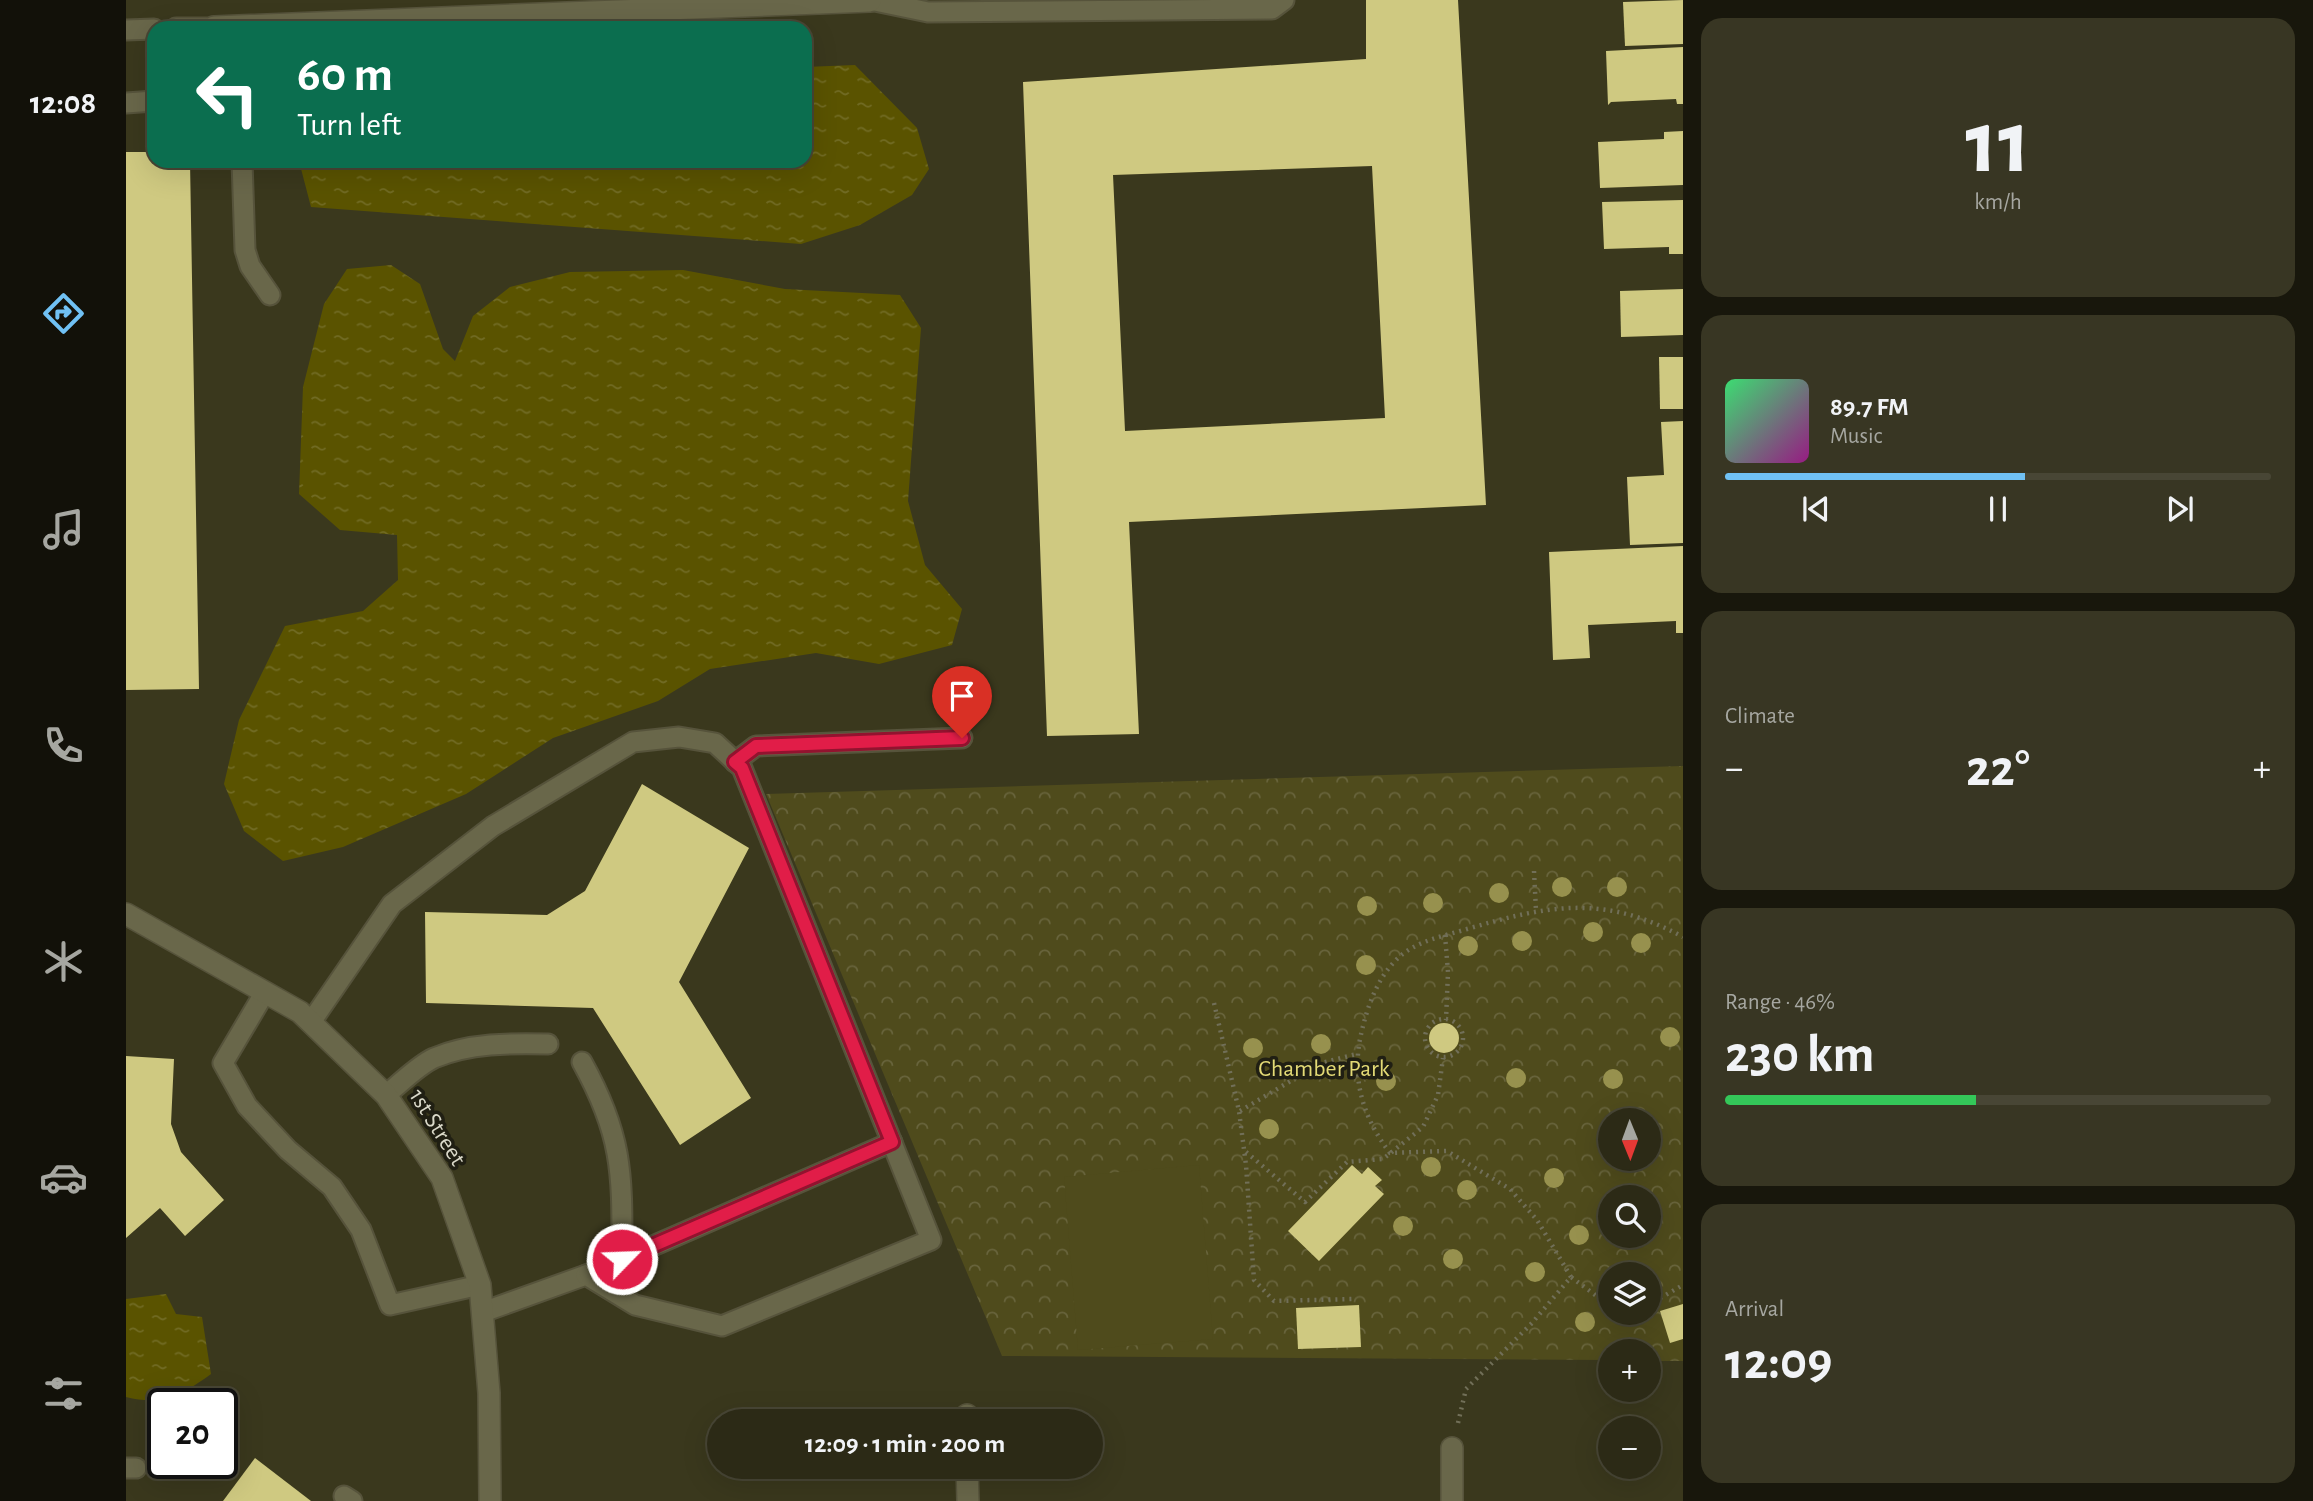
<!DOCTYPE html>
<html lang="en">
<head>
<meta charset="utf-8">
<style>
  :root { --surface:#2c2a16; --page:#383623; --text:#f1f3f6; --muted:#a6a7a1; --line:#484635; --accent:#70c1f4 }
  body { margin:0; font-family:"Alegreya Sans",sans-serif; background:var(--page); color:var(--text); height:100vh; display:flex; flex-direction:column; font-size:26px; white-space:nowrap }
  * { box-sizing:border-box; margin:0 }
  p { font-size:23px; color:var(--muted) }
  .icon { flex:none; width:38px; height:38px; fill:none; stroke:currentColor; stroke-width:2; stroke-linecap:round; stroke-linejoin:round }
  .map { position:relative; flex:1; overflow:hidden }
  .sheet { display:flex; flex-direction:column; gap:18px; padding:18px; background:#18170c; width:630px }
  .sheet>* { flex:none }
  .banner { position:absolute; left:21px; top:21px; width:665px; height:147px; border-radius:21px; box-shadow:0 7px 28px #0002,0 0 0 2px var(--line); background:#0b6e4f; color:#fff; overflow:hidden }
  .needle { width:46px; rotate:179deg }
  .controls { position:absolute; left:1472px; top:1108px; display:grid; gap:14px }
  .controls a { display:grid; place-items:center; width:63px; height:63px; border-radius:50%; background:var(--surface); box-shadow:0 7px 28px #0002,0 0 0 2px var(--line); font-size:35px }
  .speed { position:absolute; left:21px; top:1388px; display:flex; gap:14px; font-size:35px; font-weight:700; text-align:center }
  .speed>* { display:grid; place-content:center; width:91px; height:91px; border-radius:50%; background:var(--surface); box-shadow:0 7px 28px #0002,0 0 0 2px var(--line); line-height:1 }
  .speed .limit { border:4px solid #111; border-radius:10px; background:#fff; color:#111 }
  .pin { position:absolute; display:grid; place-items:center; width:60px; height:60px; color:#fff; margin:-72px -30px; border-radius:50% 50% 50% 0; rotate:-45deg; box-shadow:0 0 7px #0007 }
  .pin .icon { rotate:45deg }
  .me { position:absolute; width:77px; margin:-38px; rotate:66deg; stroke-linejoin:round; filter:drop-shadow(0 0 5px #0008) }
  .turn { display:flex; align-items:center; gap:24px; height:147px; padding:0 35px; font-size:32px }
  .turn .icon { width:91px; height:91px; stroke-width:2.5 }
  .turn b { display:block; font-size:49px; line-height:60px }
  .big { font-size:52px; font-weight:600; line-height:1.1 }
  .sheet .widget { flex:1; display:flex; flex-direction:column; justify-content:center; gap:10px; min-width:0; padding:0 24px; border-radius:21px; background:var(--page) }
  .sheet .dial { align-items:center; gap:0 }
  .dial b { font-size:91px; line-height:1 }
  .song { display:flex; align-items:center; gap:21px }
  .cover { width:84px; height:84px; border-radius:10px; background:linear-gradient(135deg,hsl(140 70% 55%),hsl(310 70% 35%)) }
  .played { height:7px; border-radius:4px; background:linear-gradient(90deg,var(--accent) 55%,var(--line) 55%) }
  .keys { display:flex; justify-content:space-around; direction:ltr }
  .heat { display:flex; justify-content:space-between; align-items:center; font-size:38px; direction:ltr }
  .charge { height:10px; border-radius:5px; background:linear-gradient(90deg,#34c759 46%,var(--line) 0) }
  .trip { position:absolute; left:581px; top:1409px; width:396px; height:70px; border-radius:35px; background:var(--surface); box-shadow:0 7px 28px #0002,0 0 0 2px var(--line); font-weight:600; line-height:70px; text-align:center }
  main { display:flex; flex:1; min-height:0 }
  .menu { display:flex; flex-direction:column; width:126px; justify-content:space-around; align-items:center; background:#121109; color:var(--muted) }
  .menu .icon { width:49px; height:49px }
  .menu .current { color:var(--accent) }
  .menu b { font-size:32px; color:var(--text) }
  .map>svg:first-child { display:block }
  .forest { fill:url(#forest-crowns); fill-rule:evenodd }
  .garden { fill:#4f4b1c }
  .water { fill:url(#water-ripples) }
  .building { fill:#cfc981; fill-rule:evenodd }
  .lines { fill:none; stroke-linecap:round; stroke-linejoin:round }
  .lane-casing { stroke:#56533b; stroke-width:23 }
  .street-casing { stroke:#56533b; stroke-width:24 }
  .path { stroke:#716f58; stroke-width:4.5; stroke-dasharray:2 5; stroke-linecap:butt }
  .lane { stroke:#69674a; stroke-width:19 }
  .street { stroke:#69674a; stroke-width:21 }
  .tree { fill:#97914e }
  .route-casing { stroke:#92132f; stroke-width:18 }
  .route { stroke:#e11d48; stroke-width:12 }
  .labels { text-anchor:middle; stroke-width:7; stroke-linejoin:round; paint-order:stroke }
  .park-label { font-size:24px; fill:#e3da76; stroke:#201f13 }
  .street-label { font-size:24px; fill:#dad9c9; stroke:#201f13 }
</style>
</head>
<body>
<main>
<nav class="menu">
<b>12:08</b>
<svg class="icon current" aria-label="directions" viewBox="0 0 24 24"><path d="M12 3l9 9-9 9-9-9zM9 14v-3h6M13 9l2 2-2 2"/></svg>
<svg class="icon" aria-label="music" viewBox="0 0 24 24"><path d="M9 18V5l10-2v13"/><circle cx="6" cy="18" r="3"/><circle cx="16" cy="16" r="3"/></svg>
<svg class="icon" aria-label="phone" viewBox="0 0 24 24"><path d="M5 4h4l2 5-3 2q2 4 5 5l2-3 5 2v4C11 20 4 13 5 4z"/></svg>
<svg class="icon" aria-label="climate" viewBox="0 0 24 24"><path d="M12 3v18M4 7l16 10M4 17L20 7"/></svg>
<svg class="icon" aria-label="car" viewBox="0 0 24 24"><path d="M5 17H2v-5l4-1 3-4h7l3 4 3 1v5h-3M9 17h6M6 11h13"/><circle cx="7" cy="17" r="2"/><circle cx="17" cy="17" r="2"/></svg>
<svg class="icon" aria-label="filters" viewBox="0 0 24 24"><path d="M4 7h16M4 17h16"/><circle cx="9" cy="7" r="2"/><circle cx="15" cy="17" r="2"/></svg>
</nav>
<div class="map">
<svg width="1557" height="1501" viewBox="0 0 1557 1501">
  <defs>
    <pattern id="forest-crowns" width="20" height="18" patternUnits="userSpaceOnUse" patternTransform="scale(1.75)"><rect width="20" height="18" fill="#4f4b1c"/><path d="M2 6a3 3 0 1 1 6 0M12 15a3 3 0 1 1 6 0" fill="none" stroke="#68643c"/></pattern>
    <pattern id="water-ripples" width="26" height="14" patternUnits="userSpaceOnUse" patternTransform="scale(1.75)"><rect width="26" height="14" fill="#5a5300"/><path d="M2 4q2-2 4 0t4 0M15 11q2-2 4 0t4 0" fill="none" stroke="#716b24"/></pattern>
  </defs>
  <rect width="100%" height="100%" fill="#3a381d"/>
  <path class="forest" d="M1557 766V1361H1523L1522 1351H1484V1360L876 1356 640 794ZM1484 1120H1522V1158H1484ZM1484 1197H1522V1236H1484ZM1484 1274H1522V1312H1484Z"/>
  <path class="garden" d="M1073 1165 1087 1339 952 1350 938 1177Z"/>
  <g class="water">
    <path d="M729 65 791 128 803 169 786 195 734 225 675 244 185 207 173 161H679V67Z"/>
    <path d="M265 265 294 284 317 349 329 361 347 316 384 287 444 272 557 270 659 289 774 295 795 328 782 501 799 565 836 609 826 645 753 664 690 653 584 669 532 701 427 738 340 794 217 847 157 861 118 831 98 784 113 720 159 626 237 611 272 580 271 535 214 530 173 494 177 387 198 304 221 269Z"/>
    <path d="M40 1294 50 1314 76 1317 85 1374C56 1395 37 1406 0 1397V1299Z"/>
  </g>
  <g class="building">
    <path d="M1240 0H1332L1360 505 1003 522 1013 734 921 736 897 82 1240 59ZM1246 166 1259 418 999 431 987 175Z"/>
    <path d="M1557 0V44L1499 46 1497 2Z"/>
    <path d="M1557 47V104H1551L1550 99 1485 102 1482 105 1480 51Z"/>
    <path d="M1557 131V185L1474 188 1472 142 1538 139V132Z"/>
    <path d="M0 152H28V161H64L73 689 0 690Z"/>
    <path d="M1557 200V254H1543V247L1478 249 1476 202Z"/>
    <path d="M1557 289V335L1495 337 1494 291Z"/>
    <path d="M1533 357H1557V409H1534Z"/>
    <path d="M1557 421V543L1504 545 1501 477 1538 475 1535 422Z"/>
    <path d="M1557 546V633H1550V621L1462 625 1464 658 1427 660 1423 552Z"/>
    <path d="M516 784 623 848 553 982 625 1098 554 1145 467 1008 300 1003 299 912 421 915 459 891Z"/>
    <circle cx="1318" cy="1038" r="15"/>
    <path d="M0 1056 48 1059 45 1124 55 1152 98 1200 59 1236 34 1208 0 1238Z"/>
    <path d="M1226 1165 1236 1174 1242 1167 1256 1180 1249 1186 1258 1194 1193 1261 1162 1231Z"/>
    <path d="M1557 1304V1339L1544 1343 1534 1311Z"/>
    <path d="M1233 1305 1235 1347 1172 1349 1170 1308Z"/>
    <path d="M129 1458 185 1501H97Z"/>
  </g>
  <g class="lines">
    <defs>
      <g id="lane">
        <path d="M744 0 802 12 1146 9 1158 0"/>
        <path d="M50 28H89"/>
        <path d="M0 30 28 29"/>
        <path d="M0 103 28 101"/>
        <path d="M116 161 119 250 124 266 144 295"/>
        <path d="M609 762 630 746 836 738"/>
        <path d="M139 992 97 1063 121 1106 162 1150 206 1187 235 1230 264 1305 354 1285"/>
        <path d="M185 1022 266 904 367 826 507 742 553 737 589 743 616 768 805 1240 596 1326 509 1305 460 1275 357 1312"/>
        <path d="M456 1062C498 1138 496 1175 496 1259"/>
        <path d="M260 1095C275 1083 291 1066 308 1058 343 1043 385 1043 422 1044"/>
        <path d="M460 1275 766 1142"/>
        <path d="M0 1468H10"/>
        <path d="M218 1496 226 1501"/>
      </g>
      <g id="street">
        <path d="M88 27 744 1"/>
        <path d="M0 914 174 1012 260 1095 316 1178 354 1285 363 1393 364 1501"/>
        <path d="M841 1415V1421"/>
        <path d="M841 1466 842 1501"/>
        <path d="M1326 1501V1448"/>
      </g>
    </defs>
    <use href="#lane" class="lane-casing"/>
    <use href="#street" class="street-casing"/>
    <g class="path">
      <path d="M1408 871 1410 911"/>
      <path d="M1319 935 1322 972 1320 1020"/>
      <path d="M1088 1003 1113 1111 1120 1165 1128 1280 1148 1301 1227 1299"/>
      <circle cx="1318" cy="1038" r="19"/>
      <path d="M1114 1111 1195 1063 1231 1054"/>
      <path d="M1120 1152 1179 1202 1221 1162 1257 1159 1297 1127 1312 1095 1317 1058"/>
      <path d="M1445 1277 1411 1220 1384 1189 1321 1151 1264 1153C1238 1119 1226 1082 1234 1039 1240 1011 1249 982 1269 961 1288 941 1315 937 1341 929 1423 905 1478 894 1557 937"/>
      <path d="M1522 1305 1557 1285"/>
      <path d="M1332 1423 1340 1389 1406 1323 1445 1277 1484 1306"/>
    </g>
    <use href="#lane" class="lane"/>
    <use href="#street" class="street"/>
  </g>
  <g class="tree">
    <circle cx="1436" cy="887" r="10"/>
    <circle cx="1491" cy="887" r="10"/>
    <circle cx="1373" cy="893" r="10"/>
    <circle cx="1307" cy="903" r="10"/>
    <circle cx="1241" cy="906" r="10"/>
    <circle cx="1467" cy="932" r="10"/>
    <circle cx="1396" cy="941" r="10"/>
    <circle cx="1515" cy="943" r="10"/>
    <circle cx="1342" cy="946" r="10"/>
    <circle cx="1240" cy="965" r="10"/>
    <circle cx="1544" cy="1037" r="10"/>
    <circle cx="1195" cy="1044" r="10"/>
    <circle cx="1127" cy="1048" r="10"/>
    <circle cx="1390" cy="1078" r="10"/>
    <circle cx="1487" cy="1079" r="10"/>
    <circle cx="1260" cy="1081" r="10"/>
    <circle cx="1143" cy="1129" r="10"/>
    <circle cx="1305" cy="1167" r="10"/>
    <circle cx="1428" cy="1178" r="10"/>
    <circle cx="1341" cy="1190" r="10"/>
    <circle cx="1277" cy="1226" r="10"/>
    <circle cx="1453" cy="1235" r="10"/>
    <circle cx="1327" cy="1259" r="10"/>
    <circle cx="1409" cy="1272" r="10"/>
    <circle cx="1459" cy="1322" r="10"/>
  </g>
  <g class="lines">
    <defs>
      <path id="route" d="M496 1259 766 1142 616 768 609 762 630 746 836 738"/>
    </defs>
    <use href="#route" class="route-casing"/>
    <use href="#route" class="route"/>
  </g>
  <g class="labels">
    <g class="park-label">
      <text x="1198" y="1076">Chamber Park</text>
    </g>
    <g class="street-label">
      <text transform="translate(312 1127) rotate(58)" y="8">1st Street</text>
    </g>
  </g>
</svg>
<div class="controls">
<a><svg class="needle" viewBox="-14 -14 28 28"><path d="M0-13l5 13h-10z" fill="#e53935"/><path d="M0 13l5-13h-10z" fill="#a6a7a1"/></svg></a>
<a><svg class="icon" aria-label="search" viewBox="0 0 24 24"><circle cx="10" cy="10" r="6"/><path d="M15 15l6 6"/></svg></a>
<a><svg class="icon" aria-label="layers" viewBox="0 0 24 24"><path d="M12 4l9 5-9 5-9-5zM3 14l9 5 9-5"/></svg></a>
<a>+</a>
<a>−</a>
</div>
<div class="speed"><div class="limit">20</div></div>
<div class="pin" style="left:836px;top:738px;background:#d93025"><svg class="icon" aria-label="arrive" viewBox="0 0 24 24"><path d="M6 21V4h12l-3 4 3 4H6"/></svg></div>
<svg class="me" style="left:496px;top:1259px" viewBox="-20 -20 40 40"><circle r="17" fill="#e11d48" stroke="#fff" stroke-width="3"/><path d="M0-11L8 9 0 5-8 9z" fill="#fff"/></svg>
<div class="trip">12:09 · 1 min · 200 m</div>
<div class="banner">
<div class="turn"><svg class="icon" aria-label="left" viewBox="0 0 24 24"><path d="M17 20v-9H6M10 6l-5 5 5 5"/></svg><div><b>60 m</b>Turn left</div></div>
</div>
</div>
<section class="sheet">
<div class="widget dial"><b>11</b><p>km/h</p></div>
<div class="widget">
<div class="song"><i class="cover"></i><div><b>89.7 FM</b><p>Music</p></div></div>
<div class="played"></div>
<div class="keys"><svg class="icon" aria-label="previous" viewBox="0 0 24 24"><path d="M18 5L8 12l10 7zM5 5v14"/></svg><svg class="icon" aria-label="pause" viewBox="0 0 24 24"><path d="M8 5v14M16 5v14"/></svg><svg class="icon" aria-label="next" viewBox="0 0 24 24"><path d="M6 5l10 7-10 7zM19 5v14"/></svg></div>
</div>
<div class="widget"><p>Climate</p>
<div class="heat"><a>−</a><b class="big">22°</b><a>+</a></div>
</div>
<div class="widget"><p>Range · 46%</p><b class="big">230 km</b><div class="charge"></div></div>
<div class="widget"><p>Arrival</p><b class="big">12:09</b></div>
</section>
</main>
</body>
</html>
